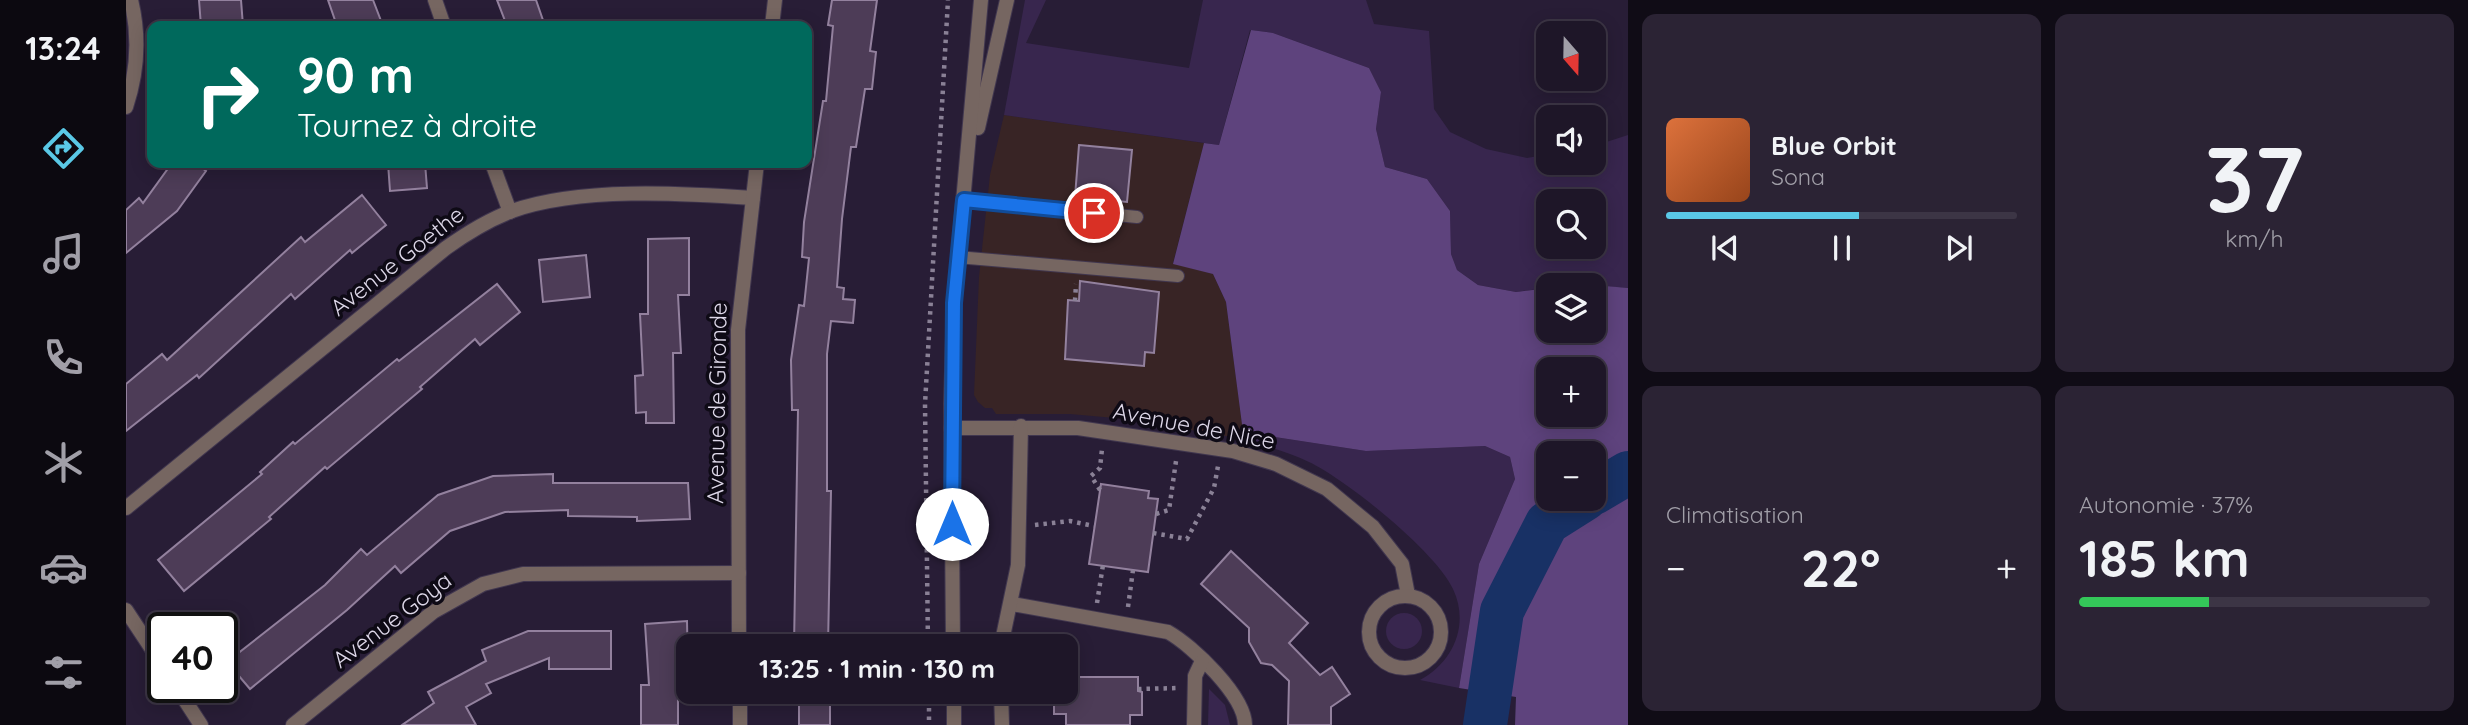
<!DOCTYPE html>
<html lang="fr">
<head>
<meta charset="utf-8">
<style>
  :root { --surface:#1e1628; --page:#2b2334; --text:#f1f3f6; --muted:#a19fa8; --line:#3c3545; --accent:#5ac8e6 }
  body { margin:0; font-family:Quicksand,sans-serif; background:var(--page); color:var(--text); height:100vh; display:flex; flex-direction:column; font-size:26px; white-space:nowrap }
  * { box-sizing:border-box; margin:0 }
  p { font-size:23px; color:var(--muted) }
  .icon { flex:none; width:38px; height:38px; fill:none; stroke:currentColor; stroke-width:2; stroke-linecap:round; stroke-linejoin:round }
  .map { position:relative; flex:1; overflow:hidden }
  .sheet { display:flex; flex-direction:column; gap:14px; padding:14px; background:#100c16; width:840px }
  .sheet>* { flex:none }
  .top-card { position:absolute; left:21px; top:21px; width:665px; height:147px; border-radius:14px; box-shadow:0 4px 18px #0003,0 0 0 2px var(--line); background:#00695c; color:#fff; overflow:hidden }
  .needle { width:46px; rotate:160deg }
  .controls { position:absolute; left:1410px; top:21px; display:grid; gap:14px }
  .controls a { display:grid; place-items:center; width:70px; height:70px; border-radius:14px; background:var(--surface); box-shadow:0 4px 18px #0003,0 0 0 2px var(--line); font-size:35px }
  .speed { position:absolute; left:21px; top:612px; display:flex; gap:14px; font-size:35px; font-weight:700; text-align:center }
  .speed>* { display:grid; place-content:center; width:91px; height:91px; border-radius:50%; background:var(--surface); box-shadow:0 4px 18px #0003,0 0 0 2px var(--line); line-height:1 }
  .speed .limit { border:4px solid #111; border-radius:10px; background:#fff; color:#111 }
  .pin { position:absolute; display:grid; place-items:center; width:60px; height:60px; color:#fff; margin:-30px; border:4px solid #fff; border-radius:50%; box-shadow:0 2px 7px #0007 }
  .me { position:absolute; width:77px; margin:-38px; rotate:0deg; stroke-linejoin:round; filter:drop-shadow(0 0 5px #0008) }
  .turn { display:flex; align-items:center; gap:24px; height:147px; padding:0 35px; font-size:32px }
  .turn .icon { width:91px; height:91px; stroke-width:2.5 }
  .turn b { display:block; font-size:49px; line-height:60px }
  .big { font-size:52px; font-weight:700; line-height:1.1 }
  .sheet .widget { flex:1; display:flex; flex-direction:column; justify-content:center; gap:10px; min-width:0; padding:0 24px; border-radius:14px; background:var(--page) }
  .sheet .dial { align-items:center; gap:0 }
  .dial b { font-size:91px; line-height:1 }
  .song { display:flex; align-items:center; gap:21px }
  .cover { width:84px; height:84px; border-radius:10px; background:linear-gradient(135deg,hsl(20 70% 55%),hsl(20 70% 35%)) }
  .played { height:7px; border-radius:4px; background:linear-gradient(90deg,var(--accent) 55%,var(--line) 55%) }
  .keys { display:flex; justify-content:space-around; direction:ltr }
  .heat { display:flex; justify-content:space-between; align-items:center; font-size:38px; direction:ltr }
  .charge { height:10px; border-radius:5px; background:linear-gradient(90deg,#34c759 37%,var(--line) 0) }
  .sheet .tiles { flex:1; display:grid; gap:14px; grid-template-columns:repeat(2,1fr) }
  .trip { position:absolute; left:550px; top:634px; width:402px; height:70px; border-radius:14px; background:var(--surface); box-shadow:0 4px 18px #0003,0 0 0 2px var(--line); font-weight:700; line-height:70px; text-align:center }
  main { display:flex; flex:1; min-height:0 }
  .dock { display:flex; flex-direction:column; width:126px; justify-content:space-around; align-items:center; background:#0c0910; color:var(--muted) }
  .dock .icon { width:49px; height:49px }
  .dock .on { color:var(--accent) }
  .dock b { font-size:32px; color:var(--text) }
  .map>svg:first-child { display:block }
  .commercial { fill:#382425 }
  .green { fill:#38264e; fill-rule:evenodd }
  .forest { fill:#5e437d; fill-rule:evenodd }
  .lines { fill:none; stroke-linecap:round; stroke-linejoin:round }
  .river { stroke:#183165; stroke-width:44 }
  .building { fill:#4d3c57; stroke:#93819e; stroke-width:2 }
  .service-casing { stroke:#41374f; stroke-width:14 }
  .minor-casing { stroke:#41374f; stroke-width:16 }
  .tertiary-casing { stroke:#41374f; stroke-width:16 }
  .path { stroke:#8a8196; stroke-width:4.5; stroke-dasharray:3.5 5; stroke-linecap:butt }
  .service { stroke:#766661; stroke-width:12 }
  .minor { stroke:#766661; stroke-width:14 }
  .tertiary { stroke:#766661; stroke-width:14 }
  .route-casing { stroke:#114b97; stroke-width:18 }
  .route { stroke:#1a73e8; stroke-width:12 }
  .labels { text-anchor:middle; stroke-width:7; stroke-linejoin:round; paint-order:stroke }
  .street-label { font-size:23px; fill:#ddd7e8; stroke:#0e0a15 }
</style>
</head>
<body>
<main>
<nav class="dock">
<b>13:24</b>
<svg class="icon on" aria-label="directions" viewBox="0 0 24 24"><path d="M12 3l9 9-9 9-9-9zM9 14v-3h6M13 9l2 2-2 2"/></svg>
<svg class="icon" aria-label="music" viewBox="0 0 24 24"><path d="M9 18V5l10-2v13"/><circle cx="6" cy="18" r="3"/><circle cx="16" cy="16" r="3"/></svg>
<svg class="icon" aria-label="phone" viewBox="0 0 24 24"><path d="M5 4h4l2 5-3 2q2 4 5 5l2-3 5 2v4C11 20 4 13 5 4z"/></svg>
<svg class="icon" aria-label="climate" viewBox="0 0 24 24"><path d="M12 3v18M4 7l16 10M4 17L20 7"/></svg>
<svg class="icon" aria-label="car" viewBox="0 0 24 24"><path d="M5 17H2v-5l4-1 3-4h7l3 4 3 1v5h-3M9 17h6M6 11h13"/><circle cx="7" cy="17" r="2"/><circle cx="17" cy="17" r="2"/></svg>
<svg class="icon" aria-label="filters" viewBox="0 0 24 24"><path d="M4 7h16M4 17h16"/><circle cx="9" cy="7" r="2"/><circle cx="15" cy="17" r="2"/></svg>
</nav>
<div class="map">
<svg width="1502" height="725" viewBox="0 0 1502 725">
  <rect width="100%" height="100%" fill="#281d36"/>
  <path class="commercial" d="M878 115 1078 143 1047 263 1087 274 1100 302 1118 439 1000 419 944 414H870L866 408H859L852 402 848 395 853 277 864 175Z"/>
  <g class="green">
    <path d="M899 0H920L900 43 1063 68 1077 0H1240L1248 24 1303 31 1308 109 1324 132 1360 149 1401 158 1423 154V163H1468V146L1502 135V288L1447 284 1390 292 1352 285 1331 270 1325 254 1324 211 1301 179 1259 167 1250 129 1255 92 1243 68 1147 33 1124 30 1093 145 878 115ZM1423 201H1468V247H1423Z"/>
    <path d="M1117 432 1240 451 1359 446 1384 457 1389 479 1353 564 1333 688 1294 680C1327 662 1344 625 1327 589 1310 552 1221 480 1183 462 1163 452 1139 446 1118 439Z"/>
    <circle cx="1278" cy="631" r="18"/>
    <path d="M1083 689 1099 705 1104 725H1082Z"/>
  </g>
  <path class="forest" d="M1125 30 1147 33 1243 68 1255 92 1250 129 1259 167 1301 179 1324 211 1325 254 1331 270 1352 285 1390 292 1423 288V331H1468V285L1502 288V725H1389L1390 697 1333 688 1353 564 1389 479 1384 457 1359 446 1240 451 1117 432 1100 302 1087 274 1047 264 1078 143 1093 145ZM1423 369H1468V415H1423ZM1423 453H1468V499H1423Z"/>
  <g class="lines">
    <g class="river">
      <path d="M1468 493 1502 473"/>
      <path d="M1359 725 1376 611 1421 523 1459 499"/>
    </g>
  </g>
  <g class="building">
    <path d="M73 0H115L117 26H75Z"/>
    <path d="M202 0H247L257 26H211Z"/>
    <path d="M371 0H410L419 26H381Z"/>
    <path d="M706 0H751L744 51 750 52 746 89H739L730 147H725L716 219 711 287 718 288 717 299 729 300 727 323 705 321 701 354V491H705L702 646H668L672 410H666L665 360 673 305 678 306 683 258 676 257 678 222 697 101H700L707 26 702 25Z"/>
    <path d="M953 145 1006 150 1001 202 949 197Z"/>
    <path d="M46 163H69L80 171 51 211 0 253V210L13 198 17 203Z"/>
    <path d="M262 163H299L301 188 264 191Z"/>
    <path d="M236 195 260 225 226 253 224 250 169 299 165 294 73 378 71 375 0 431V384L36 354 41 360 175 237 179 242Z"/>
    <path d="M563 238V295H552L555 353H547L548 423H520V412L510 413 509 376 517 375 514 314H522V239Z"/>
    <path d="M460 255 464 297 417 302 413 260Z"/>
    <path d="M954 281 1033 292 1028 353 1019 352 1018 366 939 359 942 300 953 301Z"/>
    <path d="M371 284 394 312 354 345 349 339 294 387 296 389 201 469 199 467 143 517 145 519 58 591 32 560 136 474 134 472 167 442 169 444 271 359 273 361Z"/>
    <path d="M427 474V483H562L564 519 511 521V517L442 516V510L379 512 324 531 275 573 269 566 221 610 124 689 101 662 199 585 235 549 241 555 312 495 367 476Z"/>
    <path d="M975 484 1023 491 1022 498 1032 499 1022 572 963 564Z"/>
    <path d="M1105 551 1182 623 1163 643 1194 675 1206 667 1224 694 1205 707V725H1162L1163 681 1146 665 1135 663 1123 642V628L1075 584Z"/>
    <path d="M561 621 562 673H552V725H515V685H523L519 624Z"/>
    <path d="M402 631H485V669H423V658L360 684 365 693 340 707 350 725H276L308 703 302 692 360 661 356 650Z"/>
    <path d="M940 677H1012V691L1016 692V715H1004V725H940V714H928V692L940 691Z"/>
    <rect x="673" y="691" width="31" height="34"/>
  </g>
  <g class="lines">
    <defs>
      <g id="service">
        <path d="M838 200 1011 217"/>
        <path d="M831 257 1052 276"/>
      </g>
      <g id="minor">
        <path d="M309 0 318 26"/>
        <path d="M646 26 649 0"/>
        <path d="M0 107C12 71 14 37 5 0"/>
        <path d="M366 163 384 212"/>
        <path d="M825 428H952L1107 451 1150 464 1201 489 1247 527 1276 564 1282 595"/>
        <path d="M0 508 320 248C341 233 362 220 386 211 453 187 556 193 627 198"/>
        <circle cx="1279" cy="632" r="36"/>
        <path d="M886 604 1042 632C1067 646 1119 696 1119 725"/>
        <path d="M0 610 37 666"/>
        <path d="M613 646 612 330 631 163"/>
        <path d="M875 646 892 565 895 426"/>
        <path d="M51 688 75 725"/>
        <path d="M614 691V725"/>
        <path d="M875 691 876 725"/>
        <path d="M167 725 307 612 357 584 397 574 613 573"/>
        <path d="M1068 725 1069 676 1076 661"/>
      </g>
      <g id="tertiary">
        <path d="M852 128 881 0"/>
        <path d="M827 646 825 404 828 303 855 0"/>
        <path d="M828 691V725"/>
      </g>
    </defs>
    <use href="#service" class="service-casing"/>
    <use href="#minor" class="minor-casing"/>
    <use href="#tertiary" class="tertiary-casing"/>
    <g class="path">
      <path d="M949 301 950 284"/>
      <path d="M974 490 965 476 974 468 976 449"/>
      <path d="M1030 514 1043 510 1050 461"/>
      <path d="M909 525 944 521 968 526"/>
      <path d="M1027 533 1061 539 1088 488 1092 466"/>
      <path d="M971 603 977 565"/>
      <path d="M1002 607 1007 570"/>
      <path d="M802 646 799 404 822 0"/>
      <path d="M1012 689 1053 688"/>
      <path d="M803 691V725"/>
    </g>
    <use href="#service" class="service"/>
    <use href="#minor" class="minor"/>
    <use href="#tertiary" class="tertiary"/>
  </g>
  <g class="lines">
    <defs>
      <path id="route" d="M826 524 828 303 838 200 968 213"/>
    </defs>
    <use href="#route" class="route-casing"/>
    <use href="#route" class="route"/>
  </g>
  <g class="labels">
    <g class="street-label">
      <text transform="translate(271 261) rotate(-38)" y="8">Avenue Goethe</text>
      <text transform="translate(591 403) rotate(-89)" y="8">Avenue de Gironde</text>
      <text transform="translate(1068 426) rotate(11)" y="8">Avenue de Nice</text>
      <text transform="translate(266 620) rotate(-37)" y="8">Avenue Goya</text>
    </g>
  </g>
</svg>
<div class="controls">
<a><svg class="needle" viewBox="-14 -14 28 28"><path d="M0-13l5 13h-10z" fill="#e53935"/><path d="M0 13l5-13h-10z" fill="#a19fa8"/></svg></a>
<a><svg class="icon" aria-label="sound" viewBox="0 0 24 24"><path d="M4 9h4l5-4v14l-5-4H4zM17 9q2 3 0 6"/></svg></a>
<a><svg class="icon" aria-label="search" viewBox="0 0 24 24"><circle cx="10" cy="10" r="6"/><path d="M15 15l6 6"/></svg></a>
<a><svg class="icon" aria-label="layers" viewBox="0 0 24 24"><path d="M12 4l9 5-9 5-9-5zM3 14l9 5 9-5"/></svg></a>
<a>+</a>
<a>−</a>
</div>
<div class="speed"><div class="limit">40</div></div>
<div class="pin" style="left:968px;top:213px;background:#d93025"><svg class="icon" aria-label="arrive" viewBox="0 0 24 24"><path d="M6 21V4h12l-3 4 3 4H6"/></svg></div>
<svg class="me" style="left:826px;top:524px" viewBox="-20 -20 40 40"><circle r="19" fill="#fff"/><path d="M0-13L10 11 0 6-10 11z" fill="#1a73e8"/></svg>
<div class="trip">13:25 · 1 min · 130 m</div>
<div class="top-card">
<div class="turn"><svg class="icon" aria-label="right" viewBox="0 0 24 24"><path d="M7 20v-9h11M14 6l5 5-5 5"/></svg><div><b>90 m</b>Tournez à droite</div></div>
</div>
</div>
<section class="sheet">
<div class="tiles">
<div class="widget">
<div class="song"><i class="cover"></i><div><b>Blue Orbit</b><p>Sona</p></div></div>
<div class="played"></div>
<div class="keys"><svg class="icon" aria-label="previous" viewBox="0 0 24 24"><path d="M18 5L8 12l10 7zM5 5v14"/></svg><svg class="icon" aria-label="pause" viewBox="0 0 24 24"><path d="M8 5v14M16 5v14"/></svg><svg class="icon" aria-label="next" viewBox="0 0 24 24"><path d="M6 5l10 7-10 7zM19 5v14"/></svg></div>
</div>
<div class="widget dial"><b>37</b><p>km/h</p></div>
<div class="widget"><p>Climatisation</p>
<div class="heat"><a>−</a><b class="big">22°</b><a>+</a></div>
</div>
<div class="widget"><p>Autonomie · 37%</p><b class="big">185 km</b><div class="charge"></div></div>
</div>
</section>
</main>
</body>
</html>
